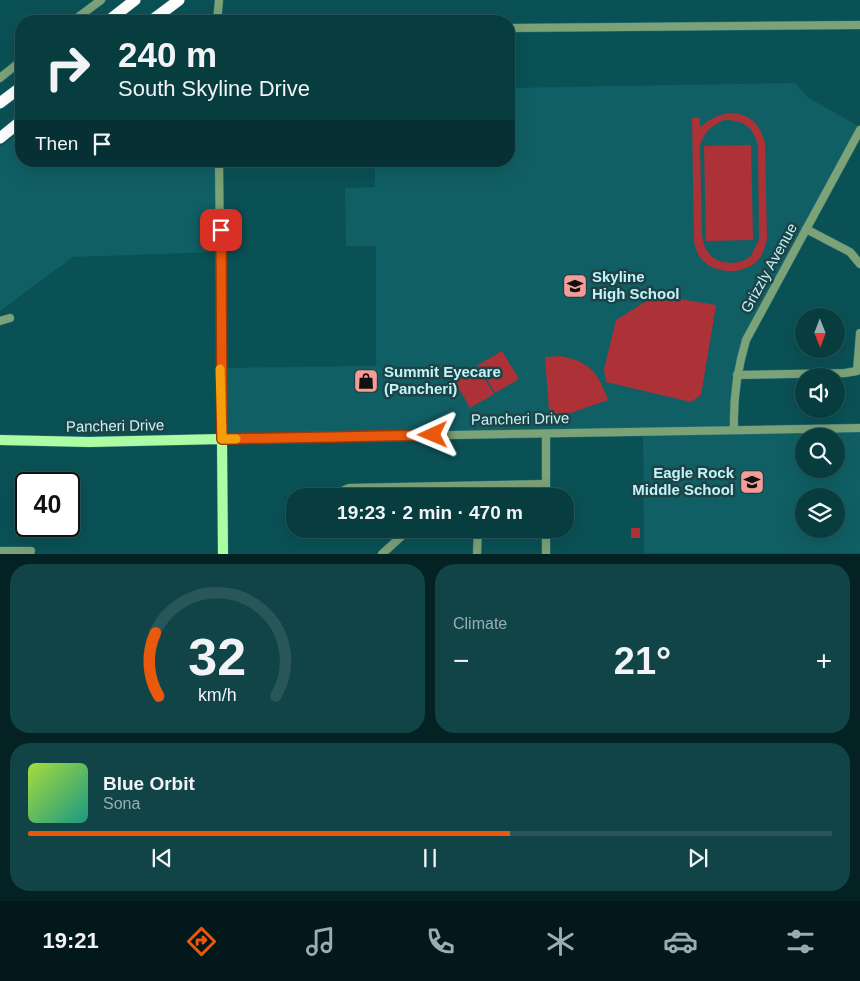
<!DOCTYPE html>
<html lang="en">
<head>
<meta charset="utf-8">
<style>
  :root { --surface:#083d40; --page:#114447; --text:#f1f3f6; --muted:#98aeb1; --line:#295659; --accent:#ea580c }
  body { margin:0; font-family:Arial,sans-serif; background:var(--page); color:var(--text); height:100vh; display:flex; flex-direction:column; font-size:19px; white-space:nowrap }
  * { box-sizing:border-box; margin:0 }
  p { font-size:16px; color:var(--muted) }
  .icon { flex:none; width:28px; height:28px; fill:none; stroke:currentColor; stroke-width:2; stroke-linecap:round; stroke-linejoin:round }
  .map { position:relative; height:554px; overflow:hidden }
  .sheet { display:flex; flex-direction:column; gap:10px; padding:10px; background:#042223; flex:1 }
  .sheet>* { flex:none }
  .hud { position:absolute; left:15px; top:15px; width:500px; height:152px; border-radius:20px; box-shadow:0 5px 20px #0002,0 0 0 1px var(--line); background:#083d40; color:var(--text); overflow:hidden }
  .needle { width:32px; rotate:179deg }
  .tools { position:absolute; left:795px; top:308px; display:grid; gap:10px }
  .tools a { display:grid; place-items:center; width:50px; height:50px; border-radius:50%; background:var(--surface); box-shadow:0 5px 20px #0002,0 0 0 1px var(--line); font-size:25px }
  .speed { position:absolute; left:15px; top:472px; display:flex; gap:10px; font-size:25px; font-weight:700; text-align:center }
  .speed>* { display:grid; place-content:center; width:65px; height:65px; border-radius:50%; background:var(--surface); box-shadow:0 5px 20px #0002,0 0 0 1px var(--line); line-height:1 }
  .speed .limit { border:2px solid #111; border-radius:8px; background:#fff; color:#111 }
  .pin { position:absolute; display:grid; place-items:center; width:42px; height:42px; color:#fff; margin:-21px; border-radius:10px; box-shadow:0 2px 8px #0006 }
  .me { position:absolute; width:55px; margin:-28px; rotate:269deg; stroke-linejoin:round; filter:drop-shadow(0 0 4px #0008) }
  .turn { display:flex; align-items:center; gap:18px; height:105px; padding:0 20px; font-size:22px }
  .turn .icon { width:65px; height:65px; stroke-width:2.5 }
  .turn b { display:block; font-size:35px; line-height:42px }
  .then { display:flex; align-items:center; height:48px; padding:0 20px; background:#0003; gap:10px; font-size:19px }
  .big { font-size:38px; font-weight:700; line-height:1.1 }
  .sheet .card { flex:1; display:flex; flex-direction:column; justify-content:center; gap:8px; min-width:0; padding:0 18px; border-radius:20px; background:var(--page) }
  .sheet .dial { align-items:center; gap:0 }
  .dial svg { height:130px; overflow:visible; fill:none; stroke:var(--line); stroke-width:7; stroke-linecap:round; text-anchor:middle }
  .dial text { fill:var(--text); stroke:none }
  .song { display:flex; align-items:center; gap:15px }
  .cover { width:60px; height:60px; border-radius:8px; background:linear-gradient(135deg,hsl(80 70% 55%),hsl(170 70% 35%)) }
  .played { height:5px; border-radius:2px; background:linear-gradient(90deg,var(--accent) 60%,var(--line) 60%) }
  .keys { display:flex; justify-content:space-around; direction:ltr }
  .heat { display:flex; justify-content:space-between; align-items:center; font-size:28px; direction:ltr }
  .sheet .tiles { flex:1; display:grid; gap:10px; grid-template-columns:1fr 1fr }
  .card:last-child { grid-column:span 2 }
  .trip { position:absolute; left:286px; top:488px; width:288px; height:50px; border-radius:20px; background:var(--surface); box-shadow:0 5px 20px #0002,0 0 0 1px var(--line); font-weight:700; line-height:50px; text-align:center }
  .menu { display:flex; height:80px; justify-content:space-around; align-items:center; background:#03181a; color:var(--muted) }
  .menu .icon { width:35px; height:35px }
  .menu .current { color:var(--accent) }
  .menu b { font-size:22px; color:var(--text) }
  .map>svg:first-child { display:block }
  .built { fill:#105f64; fill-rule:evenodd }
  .green { fill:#ad3238; fill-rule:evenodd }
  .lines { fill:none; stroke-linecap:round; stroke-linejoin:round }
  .minor-casing { stroke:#2e7276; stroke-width:9 }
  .major-casing { stroke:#2e7276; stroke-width:11 }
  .highway-casing { stroke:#2e7276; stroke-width:12 }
  .minor { stroke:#7ca278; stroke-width:8 }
  .major { stroke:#acfca4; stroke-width:10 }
  .highway { stroke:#fff; stroke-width:11 }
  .route-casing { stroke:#983908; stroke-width:12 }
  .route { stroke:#ea580c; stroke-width:9 }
  .slow { stroke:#f59e0b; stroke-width:9 }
  .labels { text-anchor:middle; stroke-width:5; stroke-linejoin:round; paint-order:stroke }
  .street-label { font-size:15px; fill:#c0f4f8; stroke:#1e4346 }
  .poi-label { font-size:15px; font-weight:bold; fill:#c0f4f8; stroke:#1e4346; text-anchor:start }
</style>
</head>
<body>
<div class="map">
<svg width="860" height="554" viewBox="0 0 860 554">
  <rect width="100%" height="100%" fill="#0a5155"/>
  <g class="built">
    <path d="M795 83 807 97 860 127 746 340 734 430 860 428V553H644L643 433 222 439 220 368 376 366V246H346L345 188 375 187V161H509V88ZM804 436H836V469H804ZM804 496H836V529H804Z"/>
    <path d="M21 132V161H216L218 252 73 257 0 311V147Z"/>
  </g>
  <g class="green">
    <path d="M733 113C753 116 759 124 765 143L767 239C765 247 763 255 757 261 741 277 707 274 697 252 695 248 695 244 694 240L692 118H700V127C711 118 719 114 733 113ZM724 120C744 120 752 126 758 145L759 239 751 256 743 261 733 263 721 262 712 257 705 248 702 236 700 146C704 132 711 126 724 120Z"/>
    <path d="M751 145 753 240 706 241 704 146Z"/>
    <path d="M656 295 716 305 701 395 691 402 606 382 604 369 616 320Z"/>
    <path d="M502 351 519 379 495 393 478 365Z"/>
    <path d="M560 356C590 362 597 371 608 400L559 417 549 410 545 357Z"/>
    <path d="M477 366 494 394 470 408 454 380Z"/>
    <rect x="631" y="528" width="9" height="10"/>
  </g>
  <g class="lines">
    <defs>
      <g id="minor">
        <path d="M73 21 101 0"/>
        <path d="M217 21 219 0"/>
        <path d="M509 28 860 25"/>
        <path d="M0 78 21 61"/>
        <path d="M219 161 222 439 860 428"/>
        <path d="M806 229 850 252 860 264"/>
        <path d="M0 321 10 318"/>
        <path d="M737 375 845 373 857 371 860 333"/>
        <path d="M734 430C733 400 737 370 746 340L860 130"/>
        <path d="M340 492 349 488 546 484"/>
        <path d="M478 496V486"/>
        <path d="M546 496V434"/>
        <path d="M0 551H31"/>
        <path d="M382 554 405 533 407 529"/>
        <path d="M477 554 478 529"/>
        <path d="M546 554V529"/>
      </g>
      <path id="major" d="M0 440 89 442 222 439 223 554"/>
      <g id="highway">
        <path d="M108 21 135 0"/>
        <path d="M151 21 179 0"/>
        <path d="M0 103 21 87"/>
        <path d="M0 138 21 121"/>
      </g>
    </defs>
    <use href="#minor" class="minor-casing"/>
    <use href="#major" class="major-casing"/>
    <use href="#highway" class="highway-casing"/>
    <use href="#minor" class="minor"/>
    <use href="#major" class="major"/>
    <use href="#highway" class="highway"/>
  </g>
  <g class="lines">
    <defs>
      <path id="route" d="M221 230 222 439 433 435"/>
    </defs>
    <use href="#route" class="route-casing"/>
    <use href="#route" class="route"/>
    <path class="slow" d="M220 369 222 439H236"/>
  </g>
  <defs>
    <symbol id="school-square" viewBox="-11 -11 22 22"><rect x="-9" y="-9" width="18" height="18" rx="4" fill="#f59b98" stroke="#1e4346"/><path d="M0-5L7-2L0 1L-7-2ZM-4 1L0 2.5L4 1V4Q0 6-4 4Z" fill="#111"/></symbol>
    <symbol id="shop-square" viewBox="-11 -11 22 22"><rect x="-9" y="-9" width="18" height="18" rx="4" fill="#f59b98" stroke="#1e4346"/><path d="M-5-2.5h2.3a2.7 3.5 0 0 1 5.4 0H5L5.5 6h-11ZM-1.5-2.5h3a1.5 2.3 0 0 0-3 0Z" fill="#111"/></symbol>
  </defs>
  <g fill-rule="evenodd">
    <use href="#school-square" x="561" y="272" width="28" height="28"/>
    <use href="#shop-square" x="352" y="367" width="28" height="28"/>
    <use href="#school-square" x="738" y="468" width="28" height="28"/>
  </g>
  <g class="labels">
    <g class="street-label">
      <text transform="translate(769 268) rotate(-61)" y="5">Grizzly Avenue</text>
      <text transform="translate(520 419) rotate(-1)" y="5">Pancheri Drive</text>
      <text transform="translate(115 426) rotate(-1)" y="5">Pancheri Drive</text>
    </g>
    <g class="poi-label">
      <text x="592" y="282">Skyline<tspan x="592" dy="17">High School</tspan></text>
      <text x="384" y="377">Summit Eyecare<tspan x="384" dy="17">(Pancheri)</tspan></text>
      <text x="734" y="478" text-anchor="end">Eagle Rock<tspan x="734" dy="17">Middle School</tspan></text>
    </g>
  </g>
</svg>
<div class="tools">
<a><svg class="needle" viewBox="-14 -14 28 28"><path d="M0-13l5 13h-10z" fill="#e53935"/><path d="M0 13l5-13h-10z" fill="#98aeb1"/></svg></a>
<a><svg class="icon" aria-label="sound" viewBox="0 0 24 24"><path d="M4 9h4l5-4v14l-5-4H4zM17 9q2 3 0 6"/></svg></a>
<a><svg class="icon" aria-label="search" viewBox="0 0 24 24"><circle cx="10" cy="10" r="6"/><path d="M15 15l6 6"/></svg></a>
<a><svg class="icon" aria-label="layers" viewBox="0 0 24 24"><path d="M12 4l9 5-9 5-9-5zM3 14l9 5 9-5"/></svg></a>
</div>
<div class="speed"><div class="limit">40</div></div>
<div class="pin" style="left:221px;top:230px;background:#d93025"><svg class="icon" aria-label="arrive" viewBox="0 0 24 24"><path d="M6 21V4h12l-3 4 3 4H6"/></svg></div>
<svg class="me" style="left:433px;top:435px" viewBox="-20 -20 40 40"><path d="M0-17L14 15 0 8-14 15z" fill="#ea580c" stroke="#fff" stroke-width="4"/></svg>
<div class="trip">19:23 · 2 min · 470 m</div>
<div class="hud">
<div class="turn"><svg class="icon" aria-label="right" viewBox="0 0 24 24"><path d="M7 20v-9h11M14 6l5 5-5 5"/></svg><div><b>240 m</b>South Skyline Drive</div></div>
<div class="then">Then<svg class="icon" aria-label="arrive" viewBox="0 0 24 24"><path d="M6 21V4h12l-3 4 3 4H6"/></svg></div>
</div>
</div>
<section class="sheet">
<div class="tiles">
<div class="card dial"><svg viewBox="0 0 100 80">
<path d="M14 69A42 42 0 1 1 86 69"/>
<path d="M14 69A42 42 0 0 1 12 30" stroke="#ea580c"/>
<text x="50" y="56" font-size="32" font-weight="700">32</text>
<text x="50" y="72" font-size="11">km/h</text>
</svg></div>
<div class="card"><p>Climate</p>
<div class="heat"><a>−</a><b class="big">21°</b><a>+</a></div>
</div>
<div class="card">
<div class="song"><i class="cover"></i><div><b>Blue Orbit</b><p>Sona</p></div></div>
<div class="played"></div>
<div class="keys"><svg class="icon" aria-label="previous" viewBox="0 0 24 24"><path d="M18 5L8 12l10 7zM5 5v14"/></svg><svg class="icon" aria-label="pause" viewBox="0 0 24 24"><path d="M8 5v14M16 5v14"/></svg><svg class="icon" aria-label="next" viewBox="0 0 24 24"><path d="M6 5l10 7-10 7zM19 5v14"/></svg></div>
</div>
</div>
</section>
<nav class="menu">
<b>19:21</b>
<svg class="icon current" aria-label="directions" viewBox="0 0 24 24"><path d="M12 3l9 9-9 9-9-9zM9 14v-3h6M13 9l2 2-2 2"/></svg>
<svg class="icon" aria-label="music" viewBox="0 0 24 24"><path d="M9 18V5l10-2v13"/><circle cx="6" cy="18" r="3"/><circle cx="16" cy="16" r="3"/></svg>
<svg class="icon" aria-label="phone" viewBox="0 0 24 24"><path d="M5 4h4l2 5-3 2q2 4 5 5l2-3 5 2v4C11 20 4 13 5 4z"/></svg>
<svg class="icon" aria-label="climate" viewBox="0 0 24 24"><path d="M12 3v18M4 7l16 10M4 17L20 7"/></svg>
<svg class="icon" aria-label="car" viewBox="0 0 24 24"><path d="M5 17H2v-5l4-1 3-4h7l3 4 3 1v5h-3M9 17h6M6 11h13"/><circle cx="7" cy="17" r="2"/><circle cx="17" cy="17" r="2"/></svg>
<svg class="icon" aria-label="filters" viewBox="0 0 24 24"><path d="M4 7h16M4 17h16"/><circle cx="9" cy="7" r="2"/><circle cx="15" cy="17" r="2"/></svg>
</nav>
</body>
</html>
